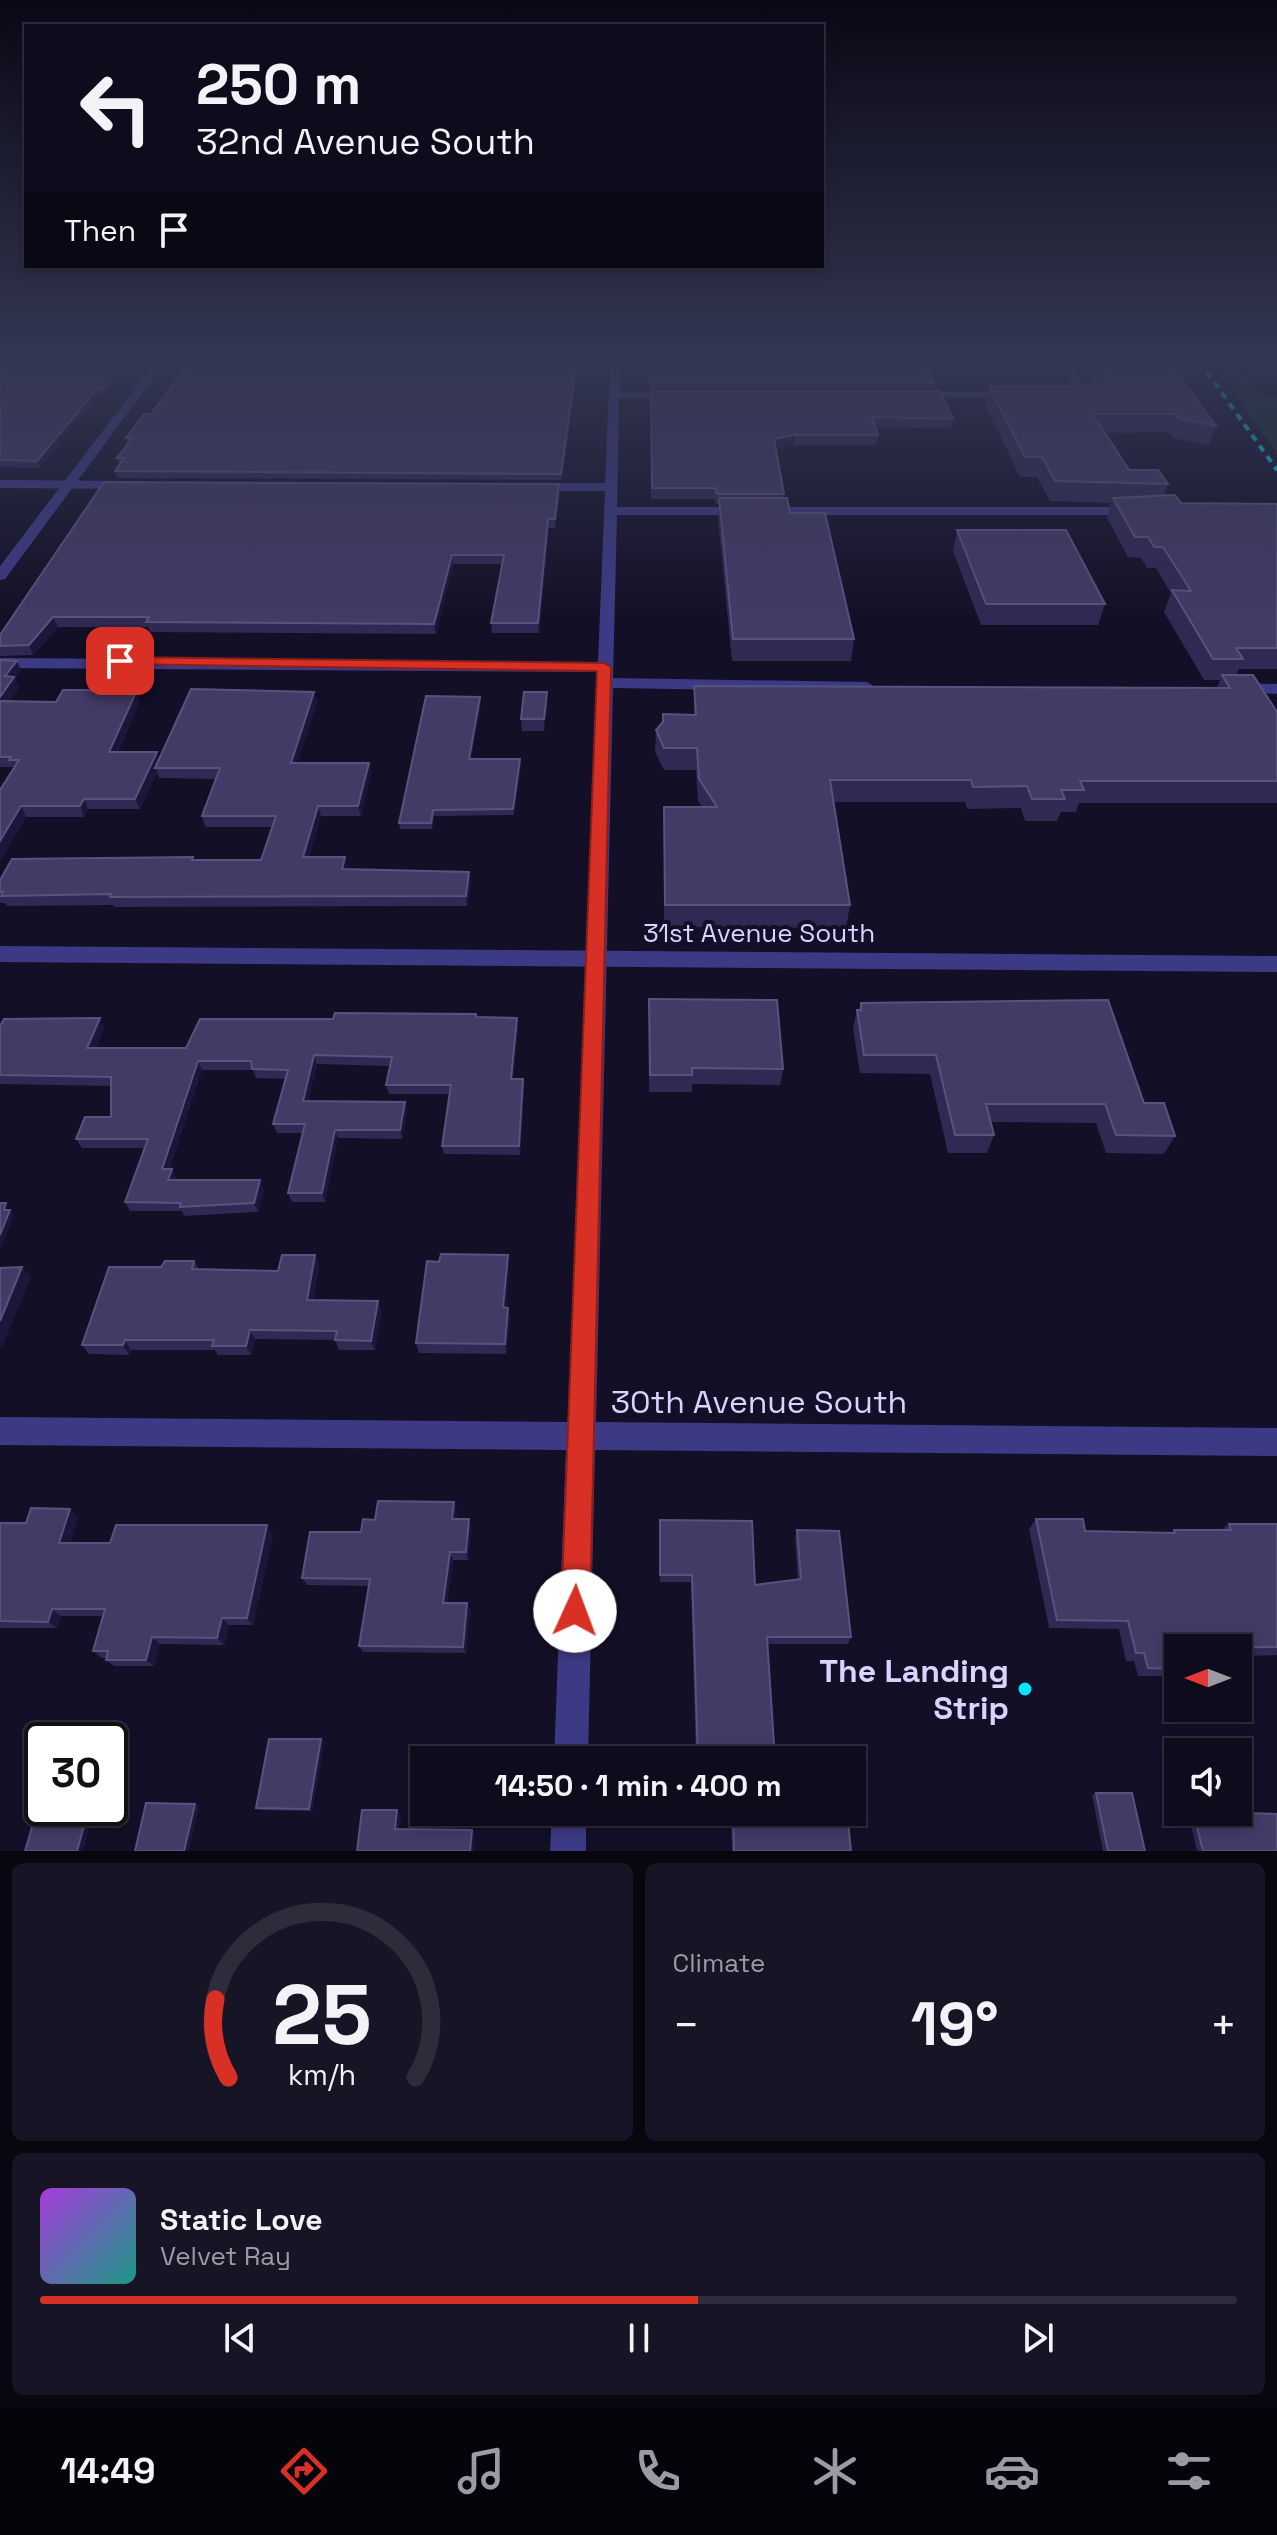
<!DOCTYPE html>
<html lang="en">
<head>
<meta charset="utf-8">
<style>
  :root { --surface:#0e0b1c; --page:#171425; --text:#f1f3f6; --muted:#9b9ba3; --line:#2e2b3b; --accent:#d93025 }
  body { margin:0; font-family:"Space Grotesk",sans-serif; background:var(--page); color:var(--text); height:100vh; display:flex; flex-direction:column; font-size:30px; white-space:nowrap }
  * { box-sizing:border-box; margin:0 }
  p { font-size:26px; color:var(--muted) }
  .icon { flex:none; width:44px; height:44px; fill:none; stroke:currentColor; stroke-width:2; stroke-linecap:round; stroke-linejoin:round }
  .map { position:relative; height:1851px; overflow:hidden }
  .details { display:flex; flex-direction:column; gap:12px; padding:12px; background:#08060f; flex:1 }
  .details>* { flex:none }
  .guide { position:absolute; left:24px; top:24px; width:800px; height:244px; border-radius:0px; box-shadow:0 4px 12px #0003,0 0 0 2px var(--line); background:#0e0b1c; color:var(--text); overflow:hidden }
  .needle { width:52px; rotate:270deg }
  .buttons { position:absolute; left:1164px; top:1634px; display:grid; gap:16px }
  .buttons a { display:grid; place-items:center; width:88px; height:88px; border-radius:0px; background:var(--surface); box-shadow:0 4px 12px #0003,0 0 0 2px var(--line); font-size:40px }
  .speed { position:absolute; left:24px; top:1722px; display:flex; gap:16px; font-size:40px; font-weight:700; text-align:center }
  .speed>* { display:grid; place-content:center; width:104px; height:104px; border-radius:50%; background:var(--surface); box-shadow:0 4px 12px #0003,0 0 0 2px var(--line); line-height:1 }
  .speed .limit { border:4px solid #111; border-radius:12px; background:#fff; color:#111 }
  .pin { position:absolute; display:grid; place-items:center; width:68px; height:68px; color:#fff; margin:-34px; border-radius:16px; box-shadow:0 4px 12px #0006 }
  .me { position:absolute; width:88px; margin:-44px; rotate:2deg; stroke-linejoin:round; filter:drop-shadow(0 0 6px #0008) }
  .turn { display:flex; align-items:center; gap:28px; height:168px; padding:0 40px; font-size:36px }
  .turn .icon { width:104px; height:104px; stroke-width:2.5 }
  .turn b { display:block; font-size:56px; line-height:68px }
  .then { display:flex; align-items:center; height:76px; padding:0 40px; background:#0003; gap:16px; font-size:30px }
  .big { font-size:60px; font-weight:800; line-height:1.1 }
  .details .card { flex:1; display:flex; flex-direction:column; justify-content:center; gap:12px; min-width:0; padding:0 28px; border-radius:12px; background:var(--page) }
  .details .dial { align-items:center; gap:0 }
  .dial svg { height:208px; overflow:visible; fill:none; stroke:var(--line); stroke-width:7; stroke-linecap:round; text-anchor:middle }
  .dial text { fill:var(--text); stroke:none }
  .song { display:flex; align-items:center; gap:24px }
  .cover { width:96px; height:96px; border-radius:12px; background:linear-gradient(135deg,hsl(280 70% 55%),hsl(170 70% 35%)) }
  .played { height:8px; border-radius:4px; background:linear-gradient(90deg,var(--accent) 55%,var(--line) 55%) }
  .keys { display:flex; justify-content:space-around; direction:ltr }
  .heat { display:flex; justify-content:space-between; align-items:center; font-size:44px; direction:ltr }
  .details .tiles { flex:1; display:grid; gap:12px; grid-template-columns:1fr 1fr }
  .card:last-child { grid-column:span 2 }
  .trip { position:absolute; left:410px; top:1746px; width:456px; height:80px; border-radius:0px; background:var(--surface); box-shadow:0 4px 12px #0003,0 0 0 2px var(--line); font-weight:800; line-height:80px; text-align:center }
  .menu { display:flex; height:128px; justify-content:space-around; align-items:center; background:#06040b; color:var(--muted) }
  .menu .icon { width:56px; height:56px }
  .menu .active { color:var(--accent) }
  .menu b { font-size:36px; color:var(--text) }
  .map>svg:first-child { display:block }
  .green { fill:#12302f }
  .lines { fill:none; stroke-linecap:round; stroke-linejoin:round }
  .minor { fill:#3d3a85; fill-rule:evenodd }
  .tertiary { fill:#3d3a85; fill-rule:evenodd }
  .rail { stroke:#00e5ff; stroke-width:4; stroke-dasharray:7 6; stroke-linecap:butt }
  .wall { fill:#312854 }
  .shaded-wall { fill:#1d163a }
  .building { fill:#433a66; stroke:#5a527e; stroke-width:2 }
  .route { fill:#d93025; stroke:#8d1f18; stroke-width:2 }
  .poi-dot { fill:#00e5ff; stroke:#130f26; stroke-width:3 }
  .labels { text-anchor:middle; stroke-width:8; stroke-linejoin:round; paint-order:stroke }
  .street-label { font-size:26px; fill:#d9d4ff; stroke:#130f26 }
  .near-street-label { font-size:32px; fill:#d9d4ff; stroke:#130f26 }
  .near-poi-label { font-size:32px; font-weight:bold; fill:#d9d4ff; stroke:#130f26; text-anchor:end }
</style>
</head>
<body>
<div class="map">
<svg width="1277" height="1851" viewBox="0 0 1277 1851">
  <rect width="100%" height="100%" fill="#130f26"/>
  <path class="green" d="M1210 361H1232L1259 395 1277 396V453Z"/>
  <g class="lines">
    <g class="minor">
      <path d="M494 361H620V392L682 393V397L678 398H619L617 507H1134L1141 511 1134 515H617L613 678 867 682 875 687 867 692 613 688 596 1422 1277 1428V1456L595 1450 588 1760H554L566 1450 0 1445V1417L568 1422 597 672 0 668V658L598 662 605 491H532L526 487 532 483H605L610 364H499Z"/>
      <path d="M1058 361H1068L1091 395 1089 397H1081Z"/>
      <path d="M914 392H1014L1020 395 1014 398 910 397V393Z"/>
      <path d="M0 480 128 481 134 485 128 489 0 488Z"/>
      <path d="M1235 683 1277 684V694L1229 691V685Z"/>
      <path d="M552 1812H586V1851H550Z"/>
    </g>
    <g class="tertiary">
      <path d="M156 361H166L5 579 0 580V566Z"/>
      <path d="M0 946 1277 956V972L0 962Z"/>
    </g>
    <path class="rail" d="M1199 361 1277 470"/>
  </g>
  <g class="wall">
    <path d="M0 361H112L111 362H123L125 369 104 395H99L40 468 0 467Z"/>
    <path d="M650 361 934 383 933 389H650Z"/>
    <path d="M1078 361H1171L1170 364 1216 426 1209 445 1173 438 1169 432 1105 433 1129 470 1168 484 1164 496 1181 503 1277 504V669H1239L1236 675 1277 712V803H1079L1076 812H1061L1057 821H1025L1021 808 967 809 965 802H834L850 905 846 928 664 927V807H702L698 801 696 770H664L655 752 656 730 662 722 694 714V686L1217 688 1220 680H1204L1164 612 1171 593 1156 568H1147L1141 558 1128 557 1107 518 1111 503 1050 501 1037 477H1020L985 404 989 386H1095Z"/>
    <path d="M577 367 562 480 117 478 115 471 120 464H119L117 458 128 443 126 438 151 414Z"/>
    <path d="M651 391 953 419 951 429 875 427 878 435 876 445H794L776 449 784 494V498L854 639 851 661H732L718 518 719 504H716L714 499H651Z"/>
    <path d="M104 482 559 484 560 494 555 528H549L539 633H492L491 623 502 564H453L436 634 150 632 148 627H58L33 655 0 656V635Z"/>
    <path d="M957 530 1105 604 1098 625H981L953 551Z"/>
    <path d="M0 660 21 671 15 679 19 687 9 702 140 700 118 752 159 758 314 692 317 702 297 763H369L371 773 361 816H321L309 857H345L347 869 471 882 467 906 114 907 113 905 7 906 5 903H0V880L194 860H261L273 827H205L202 816 216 779 159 778 157 772 140 809H88L84 817H26L0 861V790L13 769V767H0Z"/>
    <path d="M481 703 471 759 521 765 514 815 434 816 432 829H400L399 823Z"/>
    <path d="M548 703 544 731H522L521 719Z"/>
    <path d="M649 999 783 1069 780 1085 692 1084V1092H649Z"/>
    <path d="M861 1003 1144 1103 1175 1136 1164 1154 1106 1153 1096 1123 991 1122 994 1135 987 1153H948L930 1074 860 1073 853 1029 857 1010H859Z"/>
    <path d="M476 1014 477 1017 518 1027 513 1079H523L524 1088 520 1155 444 1154 442 1146 449 1094H389L386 1085 390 1066 317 1064 308 1101 407 1111 402 1139 338 1138 325 1202H292L288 1193 302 1133H277L273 1124 286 1079 256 1078 253 1070H202L169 1169H172L176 1178V1180H260L264 1189 258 1212 184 1216 182 1211H130L125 1202 144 1148H82L76 1139 111 1117V1086L0 1084V1026L104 1027 96 1048H186L333 1019Z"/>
    <path d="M315 1255 319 1265 313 1301H378L381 1311 375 1350H339L335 1340 255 1339 251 1355H218L215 1350H131L129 1355 89 1354 82 1345 161 1267 194 1261 199 1269 278 1271Z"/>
    <path d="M509 1265 506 1308H508L510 1318 506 1354 419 1353 416 1343Z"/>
    <path d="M457 1510 456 1519 471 1527 468 1560H453L447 1603H467L470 1610 466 1653 363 1652 359 1646 369 1586 307 1585 302 1578 375 1520Z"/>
    <path d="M78 1517 70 1543H110L273 1534 253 1625H229L224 1645 160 1644 154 1666H114L106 1660V1658H102L93 1651 103 1616H61L57 1628H0V1523H26Z"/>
    <path d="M1036 1519 1085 1531 1171 1533 1174 1530H1221L1229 1524H1277V1655L1238 1656V1648H1178V1656L1172 1659 1175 1669 1164 1676H1138L1134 1661H1126L1119 1629 1049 1628 1029 1529Z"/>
    <path d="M660 1520 755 1585 798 1580 795 1538 797 1530 851 1637 848 1644H767L775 1760H696L691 1582H660Z"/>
    <path d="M321 1739 324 1742 312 1811 259 1810 256 1808Z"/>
    <path d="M1096 1793 1145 1851H1103L1092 1795Z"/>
    <path d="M731 1812H847L851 1851H732Z"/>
    <path d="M1240 1813 1277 1851H1197L1190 1821 1195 1819H1236L1234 1815Z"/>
  </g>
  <g class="shaded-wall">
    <path d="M577 361V367L562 480 561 474Z"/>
    <path d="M123 362 125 369 104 395 102 389Z"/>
    <path d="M97 389 99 395 40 468 37 461Z"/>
    <path d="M795 435 794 445 773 449 774 439Z"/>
    <path d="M559 484 560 494 555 528V519Z"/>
    <path d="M548 519 549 528 539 633 538 623Z"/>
    <path d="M452 555 453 564 436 634 434 624Z"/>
    <path d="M53 617 58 627 33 655 29 645Z"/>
    <path d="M17 661 21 671 15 679 19 687 2 712 0 707V697L5 676Z"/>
    <path d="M137 690 140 700 113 763 109 752Z"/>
    <path d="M314 692 317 702 294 773 291 763Z"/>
    <path d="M547 692 548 703 544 731V719Z"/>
    <path d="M480 697 481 703 470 765 469 759Z"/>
    <path d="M157 752 161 763 155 768 157 772 140 809 135 799Z"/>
    <path d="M520 759 521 765 514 815 513 809Z"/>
    <path d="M369 763 371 773 361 816 358 806Z"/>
    <path d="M84 799 88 809 84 817 80 806Z"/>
    <path d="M21 806 26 817 0 861V841Z"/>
    <path d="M318 806 321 816 306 868 303 857Z"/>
    <path d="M345 857 348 868 344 880 342 869Z"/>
    <path d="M469 872 471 882 467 906 466 896Z"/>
    <path d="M100 1018 104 1027 92 1057 87 1048Z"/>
    <path d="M517 1018 518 1027 512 1088 511 1079Z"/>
    <path d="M314 1055 317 1064 306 1110 303 1101Z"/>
    <path d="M198 1061 202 1070 167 1178 162 1169Z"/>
    <path d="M523 1079 524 1088 520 1155 519 1146Z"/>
    <path d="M405 1102 407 1111 402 1139 400 1130Z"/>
    <path d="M335 1130 338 1138 325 1202 322 1193Z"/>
    <path d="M172 1169 176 1178 173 1189 168 1180Z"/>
    <path d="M260 1180 264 1189 258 1212 254 1203Z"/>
    <path d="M10 1210 14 1216 0 1250V1235Z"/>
    <path d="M315 1255 319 1265 312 1310 307 1300Z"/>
    <path d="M508 1255 509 1265 505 1318 503 1307Z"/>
    <path d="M22 1267 31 1277 3 1345 0 1348V1321Z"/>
    <path d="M378 1301 381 1311 375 1350 371 1341Z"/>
    <path d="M508 1308 510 1318 506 1354 505 1344Z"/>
    <path d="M250 1330 255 1339 251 1355 246 1346Z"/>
    <path d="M125 1340 131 1350 129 1355 123 1345Z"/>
    <path d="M454 1502 457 1510 455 1526 452 1519Z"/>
    <path d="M70 1509 78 1517 68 1551 59 1543Z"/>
    <path d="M469 1519 471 1527 468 1560 466 1552Z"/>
    <path d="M267 1525 273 1534 253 1625 247 1618Z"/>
    <path d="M450 1552 453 1560 446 1610 443 1603Z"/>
    <path d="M467 1603 470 1610 466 1653 463 1647Z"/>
    <path d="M52 1609 61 1616 57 1628 48 1622Z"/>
    <path d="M222 1618 229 1625 224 1645 217 1638Z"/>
    <path d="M152 1637 160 1644 154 1666 146 1660Z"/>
    <path d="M321 1739 324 1742 312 1811 309 1809Z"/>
    <path d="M195 1804 199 1806 189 1851H184Z"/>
    <path d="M89 1808 94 1809 83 1851H77Z"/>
    <path d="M397 1810 401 1815 399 1833 395 1829Z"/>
    <path d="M472 1830 475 1834 474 1851H470Z"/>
  </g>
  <g class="building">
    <path d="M0 361H105L104 362H123L102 389H97L37 461 0 460Z"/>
    <path d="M190 361H577L561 474 115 471 124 458H117L132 438H126L144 414H151Z"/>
    <path d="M650 361H924L934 383H650Z"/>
    <path d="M1095 361H1168L1216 426 1180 419 1175 414H1093L1129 470H1158L1168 484 1055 481 1042 457H1025L989 386H1112Z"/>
    <path d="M651 391H940L953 419 872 417 878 435H795L774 439 784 494H717L715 488H652Z"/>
    <path d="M104 482 559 484 555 519H548L538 623H491L504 555H452L434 624 146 622 149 617H53L29 645 0 646V635Z"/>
    <path d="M1175 495 1181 503 1277 504V648H1236L1243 659H1213L1172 590 1191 591 1163 547H1154L1148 537H1135L1113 498Z"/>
    <path d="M719 498H787L790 513H825L854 639H733Z"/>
    <path d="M957 530H1066L1105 604H986Z"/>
    <path d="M0 660 17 661 5 676 14 677 0 697Z"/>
    <path d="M1222 675H1253L1277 712V781H1080L1084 790H1061L1065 799H1032L1027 786 973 787 971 780H830L850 905H665L664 807H717L699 779 697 748H664L656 730 663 722V714L696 715 694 686 1230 688Z"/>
    <path d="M191 689 314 692 291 763H369L358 806H318L303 857H345L342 869 469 872 466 896 110 897 111 894 1 896 3 892H0V880L12 859 193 857 192 860H261L276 816H202L220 768H155Z"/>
    <path d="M63 690H137L109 752H157L135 799H84L80 806H21L0 841V790L19 760H9L11 757H0V701L56 702Z"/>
    <path d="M524 692H547L544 719H521Z"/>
    <path d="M426 696 480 697 469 759H520L513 809 433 810 431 823H399Z"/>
    <path d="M649 999 777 1000 783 1069 692 1068V1075H650Z"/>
    <path d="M1108 1000 1144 1103H1164L1175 1136 1116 1135 1105 1104H986L994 1135H955L936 1055H864L857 1010H861V1003Z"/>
    <path d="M335 1013 476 1014V1017L517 1018 511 1079H523L519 1146H442L451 1085H386L392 1057 314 1055 303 1101 405 1102 400 1130H335L322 1193H288L305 1124H273L288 1070 252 1069 251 1061H198L162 1169H172L168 1180H260L254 1203 180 1207 181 1203 125 1202 148 1139H76L85 1117H111V1077L0 1075V1026L4 1019 100 1018 87 1048H186L200 1019H333Z"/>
    <path d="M0 1203H6L4 1210H10L0 1235Z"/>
    <path d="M441 1254 508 1255 503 1307 508 1308 505 1344 416 1343 427 1261 439 1262Z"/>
    <path d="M282 1255H315L307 1300 378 1301 371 1341 335 1340 337 1331 250 1330 246 1346H212L214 1340H125L123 1345H82L109 1267H161L165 1261H194L192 1269 278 1271Z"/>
    <path d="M22 1267 0 1321V1268Z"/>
    <path d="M378 1501 454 1502 452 1519H469L466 1552H450L443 1603H467L463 1647 359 1646 370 1579 302 1578 310 1532H361L363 1519 375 1520Z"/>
    <path d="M31 1508 70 1509 59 1543H110L116 1525H267L247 1618H222L217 1638 152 1637 146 1660H106L108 1651H93L105 1609H52L48 1622 0 1621V1523H26Z"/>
    <path d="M1036 1519H1083L1085 1531 1175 1533 1174 1530H1231L1229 1524H1277V1647L1178 1648V1653H1171L1175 1669 1148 1668 1144 1653H1136L1128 1621 1057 1620Z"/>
    <path d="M660 1520 752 1521 755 1585 801 1579 797 1530 839 1531 851 1637H767L775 1760H698L692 1575H660Z"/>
    <path d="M269 1739H321L309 1809 256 1808Z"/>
    <path d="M1096 1793H1132L1145 1851H1108Z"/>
    <path d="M146 1803 195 1804 184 1851H135Z"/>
    <path d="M38 1807H42V1808H89L77 1851H25Z"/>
    <path d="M362 1810H397L395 1829 472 1830 470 1851H357Z"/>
    <path d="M733 1812H847L851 1851H734Z"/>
    <path d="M1240 1813 1277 1814V1851H1203L1195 1819H1242Z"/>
  </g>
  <linearGradient id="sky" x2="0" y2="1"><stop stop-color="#0a0815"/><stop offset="0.58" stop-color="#333752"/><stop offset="1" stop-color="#333752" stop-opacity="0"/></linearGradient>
  <rect width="1277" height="620" fill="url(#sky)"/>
  <path class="route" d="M120 657 604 663 611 667 590 1611 585 1621 575 1626 565 1621 561 1611 597 671 115 664V658Z"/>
  <circle class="poi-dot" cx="1025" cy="1689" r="8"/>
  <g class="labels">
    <g class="street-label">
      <text x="759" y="942">31st Avenue South</text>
    </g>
    <g class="near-street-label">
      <text x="759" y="1413">30th Avenue South</text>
    </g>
    <g class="near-poi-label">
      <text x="1009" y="1682">The Landing<tspan x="1009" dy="37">Strip</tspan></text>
    </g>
  </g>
</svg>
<div class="buttons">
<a><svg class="needle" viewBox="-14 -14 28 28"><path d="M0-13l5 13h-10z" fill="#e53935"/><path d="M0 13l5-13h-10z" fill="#9b9ba3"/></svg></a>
<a><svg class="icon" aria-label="sound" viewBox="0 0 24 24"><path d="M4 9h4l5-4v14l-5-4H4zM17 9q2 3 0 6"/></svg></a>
</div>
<div class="speed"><div class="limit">30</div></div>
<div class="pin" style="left:120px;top:661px;background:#d93025"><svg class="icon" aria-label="arrive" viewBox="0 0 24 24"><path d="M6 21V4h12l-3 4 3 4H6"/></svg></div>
<svg class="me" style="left:575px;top:1611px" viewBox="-20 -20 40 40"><circle r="19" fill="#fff"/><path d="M0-13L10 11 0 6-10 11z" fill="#d93025"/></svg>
<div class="trip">14:50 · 1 min · 400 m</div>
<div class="guide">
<div class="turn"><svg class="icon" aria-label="left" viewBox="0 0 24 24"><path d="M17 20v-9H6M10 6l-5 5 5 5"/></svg><div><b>250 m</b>32nd Avenue South</div></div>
<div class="then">Then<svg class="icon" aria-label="arrive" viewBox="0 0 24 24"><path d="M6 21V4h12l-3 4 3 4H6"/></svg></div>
</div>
</div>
<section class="details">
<div class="tiles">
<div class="card dial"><svg viewBox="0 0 100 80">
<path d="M14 69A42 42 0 1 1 86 69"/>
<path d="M14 69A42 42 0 0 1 9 39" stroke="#d93025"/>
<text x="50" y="56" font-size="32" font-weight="700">25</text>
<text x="50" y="72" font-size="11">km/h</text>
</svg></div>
<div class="card"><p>Climate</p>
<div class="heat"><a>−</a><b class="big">19°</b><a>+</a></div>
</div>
<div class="card">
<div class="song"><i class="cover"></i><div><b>Static Love</b><p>Velvet Ray</p></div></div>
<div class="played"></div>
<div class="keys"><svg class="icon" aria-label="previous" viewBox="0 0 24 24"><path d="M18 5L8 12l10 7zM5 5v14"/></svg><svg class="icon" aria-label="pause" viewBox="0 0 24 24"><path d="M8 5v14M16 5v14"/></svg><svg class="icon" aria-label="next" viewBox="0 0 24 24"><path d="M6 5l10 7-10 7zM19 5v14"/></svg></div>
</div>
</div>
</section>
<nav class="menu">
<b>14:49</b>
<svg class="icon active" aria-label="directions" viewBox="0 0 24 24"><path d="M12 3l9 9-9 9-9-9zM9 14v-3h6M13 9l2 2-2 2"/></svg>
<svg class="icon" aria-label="music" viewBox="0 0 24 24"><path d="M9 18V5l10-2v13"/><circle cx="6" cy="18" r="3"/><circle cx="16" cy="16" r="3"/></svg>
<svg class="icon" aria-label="phone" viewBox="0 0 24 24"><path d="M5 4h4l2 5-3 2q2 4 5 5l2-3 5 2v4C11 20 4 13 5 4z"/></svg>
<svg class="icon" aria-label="climate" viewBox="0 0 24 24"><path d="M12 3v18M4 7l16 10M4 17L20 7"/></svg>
<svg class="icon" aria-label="car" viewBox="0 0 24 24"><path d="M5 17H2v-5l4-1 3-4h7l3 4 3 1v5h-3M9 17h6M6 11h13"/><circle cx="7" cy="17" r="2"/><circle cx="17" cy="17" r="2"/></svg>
<svg class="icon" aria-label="filters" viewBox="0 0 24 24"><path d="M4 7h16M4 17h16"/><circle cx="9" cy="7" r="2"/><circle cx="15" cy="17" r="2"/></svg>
</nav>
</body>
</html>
